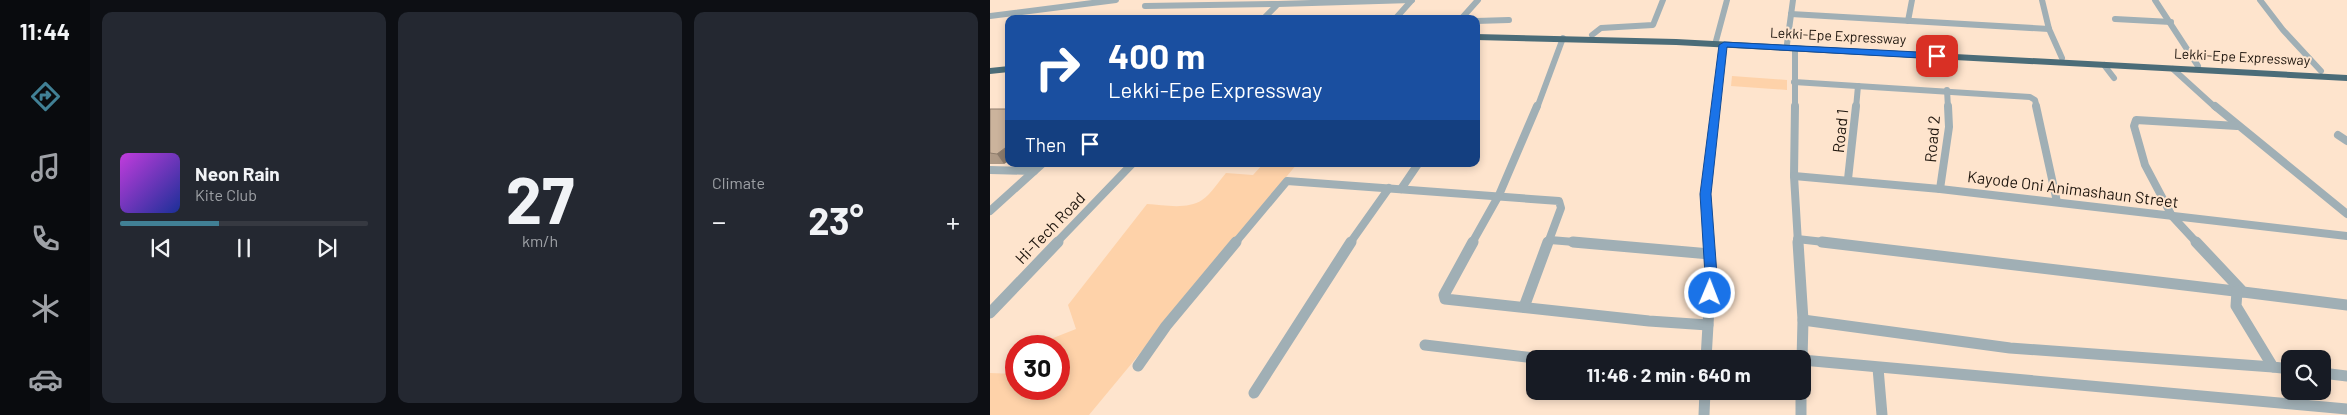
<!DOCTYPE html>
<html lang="en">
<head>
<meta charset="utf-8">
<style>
  :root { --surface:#171b24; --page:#242831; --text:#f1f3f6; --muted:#9ea1a6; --line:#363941; --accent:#418095 }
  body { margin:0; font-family:Barlow,sans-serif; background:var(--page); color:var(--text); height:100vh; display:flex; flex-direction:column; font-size:19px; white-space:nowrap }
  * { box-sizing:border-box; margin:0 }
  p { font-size:16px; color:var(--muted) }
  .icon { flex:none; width:28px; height:28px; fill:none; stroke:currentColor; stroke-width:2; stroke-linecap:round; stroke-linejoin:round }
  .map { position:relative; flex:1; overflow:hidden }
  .details { display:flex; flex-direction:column; gap:12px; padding:12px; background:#0d0f14; width:900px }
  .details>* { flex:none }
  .banner { position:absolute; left:15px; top:15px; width:475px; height:152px; border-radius:10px; box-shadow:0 2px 8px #0003; background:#1a4fa0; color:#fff; overflow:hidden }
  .buttons { position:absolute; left:1291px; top:350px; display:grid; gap:10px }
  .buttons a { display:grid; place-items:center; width:50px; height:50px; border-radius:10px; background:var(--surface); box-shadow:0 2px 8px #0003; font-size:25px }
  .speed { position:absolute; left:15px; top:335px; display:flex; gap:10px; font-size:25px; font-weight:700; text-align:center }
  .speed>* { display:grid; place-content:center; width:65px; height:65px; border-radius:50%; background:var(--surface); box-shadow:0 2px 8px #0003; line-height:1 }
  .speed .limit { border:8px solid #d22; background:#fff; color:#111 }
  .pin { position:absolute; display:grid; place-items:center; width:42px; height:42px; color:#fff; margin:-21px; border-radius:10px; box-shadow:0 2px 8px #0006 }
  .me { position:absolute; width:55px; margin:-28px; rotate:1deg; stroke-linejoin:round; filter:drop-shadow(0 0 4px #0008) }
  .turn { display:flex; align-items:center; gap:18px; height:105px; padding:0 20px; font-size:22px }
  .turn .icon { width:65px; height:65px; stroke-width:2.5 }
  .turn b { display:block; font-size:35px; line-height:42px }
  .then { display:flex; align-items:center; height:48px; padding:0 20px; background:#0003; gap:10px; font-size:19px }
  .big { font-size:38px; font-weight:700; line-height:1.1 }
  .details .tile { flex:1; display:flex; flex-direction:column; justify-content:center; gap:8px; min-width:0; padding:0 18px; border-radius:10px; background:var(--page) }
  .details .dial { align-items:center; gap:0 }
  .dial b { font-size:65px; line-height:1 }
  .song { display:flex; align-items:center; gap:15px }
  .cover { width:60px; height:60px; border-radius:8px; background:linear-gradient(135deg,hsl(290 70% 55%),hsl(230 70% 35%)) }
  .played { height:5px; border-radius:2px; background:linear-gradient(90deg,var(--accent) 40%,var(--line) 40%) }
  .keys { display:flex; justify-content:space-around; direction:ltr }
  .heat { display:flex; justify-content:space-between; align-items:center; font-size:28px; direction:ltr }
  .details .tiles { flex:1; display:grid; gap:12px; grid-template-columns:repeat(3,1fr) }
  .trip { position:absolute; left:536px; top:350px; width:285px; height:50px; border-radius:10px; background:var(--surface); box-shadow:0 2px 8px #0003; font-weight:700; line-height:50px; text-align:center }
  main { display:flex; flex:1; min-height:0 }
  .tabs { display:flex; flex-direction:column; width:90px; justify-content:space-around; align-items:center; background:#090b0e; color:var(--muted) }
  .tabs .icon { width:35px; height:35px }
  .tabs .selected { color:var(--accent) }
  .tabs b { font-size:22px; color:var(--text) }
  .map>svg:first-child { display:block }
  .green { fill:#fed2a9 }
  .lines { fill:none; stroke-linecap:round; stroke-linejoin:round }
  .minor-far2 { stroke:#a0afb5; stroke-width:6 }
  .minor-far1 { stroke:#a0afb5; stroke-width:8 }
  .minor { stroke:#a0afb5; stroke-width:11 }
  .highway { fill:#4b6c78; fill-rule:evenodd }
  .wall { fill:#af9a86 }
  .shaded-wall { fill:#8e7d6d }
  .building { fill:#cbb39c; stroke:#8e7d6d }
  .route { fill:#1a73e8; stroke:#114b97 }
  .labels { text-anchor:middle; stroke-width:4; stroke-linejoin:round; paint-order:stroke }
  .far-street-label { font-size:14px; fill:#20170f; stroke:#fee4cd }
  .street-label { font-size:16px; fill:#20170f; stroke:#fee4cd }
</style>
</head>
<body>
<main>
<nav class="tabs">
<b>11:44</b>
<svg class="icon selected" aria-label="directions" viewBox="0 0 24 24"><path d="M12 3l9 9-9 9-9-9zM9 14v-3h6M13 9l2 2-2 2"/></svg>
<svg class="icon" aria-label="music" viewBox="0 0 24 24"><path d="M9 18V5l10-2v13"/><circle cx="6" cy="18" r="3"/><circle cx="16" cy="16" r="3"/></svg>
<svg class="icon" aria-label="phone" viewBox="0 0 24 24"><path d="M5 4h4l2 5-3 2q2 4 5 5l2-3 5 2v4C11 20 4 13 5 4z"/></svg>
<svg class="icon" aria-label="climate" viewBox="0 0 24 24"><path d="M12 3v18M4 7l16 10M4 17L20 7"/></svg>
<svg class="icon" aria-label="car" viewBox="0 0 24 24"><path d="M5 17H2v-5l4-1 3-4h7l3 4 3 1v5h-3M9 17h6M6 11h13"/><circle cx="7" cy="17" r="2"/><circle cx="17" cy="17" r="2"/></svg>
</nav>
<section class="details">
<div class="tiles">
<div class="tile">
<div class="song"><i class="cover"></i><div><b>Neon Rain</b><p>Kite Club</p></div></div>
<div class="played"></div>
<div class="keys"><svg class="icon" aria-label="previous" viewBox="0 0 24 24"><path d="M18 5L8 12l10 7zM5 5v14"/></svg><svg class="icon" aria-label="pause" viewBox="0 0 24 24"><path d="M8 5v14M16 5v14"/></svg><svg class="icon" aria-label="next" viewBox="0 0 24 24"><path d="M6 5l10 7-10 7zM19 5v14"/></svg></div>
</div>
<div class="tile dial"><b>27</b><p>km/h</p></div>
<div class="tile"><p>Climate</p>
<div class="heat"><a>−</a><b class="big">23°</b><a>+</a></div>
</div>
</div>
</section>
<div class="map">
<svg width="1357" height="415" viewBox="0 0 1357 415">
  <rect width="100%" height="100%" fill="#fee4cd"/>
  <g class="green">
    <path d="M742 76 797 80V90L741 86Z"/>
    <path d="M273 164H307L99 415H0V373L26 374V389H69V346H52L58 340 86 329 78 305 157 204C174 205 197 210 212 200 221 194 229 181 236 173L263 175Z"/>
  </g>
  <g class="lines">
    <g class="minor-far2">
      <path d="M1052 0 1059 29 1072 58"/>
      <path d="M1165 0 1208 66"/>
      <path d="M1270 0 1293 30 1331 71"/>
      <path d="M288 4 422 0"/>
      <path d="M155 6 288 4 273 19"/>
      <path d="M801 14 1059 29"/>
      <path d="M0 16 126 0"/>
      <path d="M405 19 422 0"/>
      <path d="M471 19 488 0"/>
      <path d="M1125 19 1181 22"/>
      <path d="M486 21 519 20"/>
      <path d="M918 21 922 0"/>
      <path d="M602 35 611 28 663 25 673 0"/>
      <path d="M726 41 737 0"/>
      <path d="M797 44 803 0"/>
      <path d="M1114 65 1124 78"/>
      <path d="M1183 69 1226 108"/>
      <path d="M804 82 1040 97 1045 100 1047 108"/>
      <path d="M957 90 958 108"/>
      <path d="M547 108 573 38"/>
      <path d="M726 108 734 45"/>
      <path d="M805 108V48"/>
      <path d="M866 108 868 86"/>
    </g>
    <g class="minor-far1">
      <path d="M805 106 804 176 808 243"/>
      <path d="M1046 106 1067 202"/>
      <path d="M1225 106 1357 214"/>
      <path d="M1348 135 1357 141"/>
      <path d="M0 170 44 171"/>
      <path d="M804 176 950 189 1357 236"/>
      <path d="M858 179 866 106"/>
      <path d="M411 189 428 164"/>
      <path d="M950 189 959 127 958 106"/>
      <path d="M0 211 52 164"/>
      <path d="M807 239 843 243"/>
      <path d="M560 240 597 243"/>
      <path d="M66 243 142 164"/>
      <path d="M245 243 297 181 569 201 571 208 558 243"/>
      <path d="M360 243 399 188"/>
      <path d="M482 243 509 195 547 106"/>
      <path d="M719 243 715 194 726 106"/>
      <path d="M1207 243 1182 216 1155 165 1144 126 1146 120 1247 126"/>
    </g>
    <g class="minor">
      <path d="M483 242 454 295 455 299 659 321 718 325 721 275 719 242"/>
      <path d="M583 242 720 254"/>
      <path d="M808 242 813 320 812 360 1357 409"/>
      <path d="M832 242 1253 292"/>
      <path d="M1206 242 1253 292 1357 305"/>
      <path d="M1247 291 1246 306 1283 367 1300 369"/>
      <path d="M534 307 558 242"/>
      <path d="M0 313 68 242"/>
      <path d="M813 320 1020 348 1283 367"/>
      <path d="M435 345 553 359"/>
      <path d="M716 359 718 325"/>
      <path d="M148 366 176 326 246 242"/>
      <path d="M888 368 892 415"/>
      <path d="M1332 373 1357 376"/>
      <path d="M811 391V415"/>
      <path d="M264 393 361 242"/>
      <path d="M714 415 715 391"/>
    </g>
    <g class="highway">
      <path d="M486 34 686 39 1357 75V81L686 45 486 40Z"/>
      <path d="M19 66V72L0 74V68Z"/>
    </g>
  </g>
  <path class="wall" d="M0 109 14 164H0Z"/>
  <path class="shaded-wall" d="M19 145V161L14 164 7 154Z"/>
  <path class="building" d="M0 109H19V145L7 154 0 153Z"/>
  <path class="route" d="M734 42 947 53 951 56 947 59 737 47 721 194 727 275V293L720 298 714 293 715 275 710 194 729 45Z"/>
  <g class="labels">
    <g class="far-street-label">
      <text transform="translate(848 36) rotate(3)" y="5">Lekki-Epe Expressway</text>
      <text transform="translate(1252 57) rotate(3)" y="5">Lekki-Epe Expressway</text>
    </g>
    <g class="street-label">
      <text transform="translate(850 131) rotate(-84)" y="6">Road 1</text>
      <text transform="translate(942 139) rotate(-85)" y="6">Road 2</text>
      <text transform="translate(1083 189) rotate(7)" y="6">Kayode Oni Animashaun Street</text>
      <text transform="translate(60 228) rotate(-46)" y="6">Hi-Tech Road</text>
    </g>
  </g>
</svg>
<div class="buttons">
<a><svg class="icon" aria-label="search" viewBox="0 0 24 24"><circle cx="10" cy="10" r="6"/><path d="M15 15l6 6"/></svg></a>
</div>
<div class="speed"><div class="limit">30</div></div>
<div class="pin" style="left:947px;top:56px;background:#d93025"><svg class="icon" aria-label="arrive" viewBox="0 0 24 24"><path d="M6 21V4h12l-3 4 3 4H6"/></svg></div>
<svg class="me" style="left:720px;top:293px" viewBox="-20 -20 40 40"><circle r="17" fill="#1a73e8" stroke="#fff" stroke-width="3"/><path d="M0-11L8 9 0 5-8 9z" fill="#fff"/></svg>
<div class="trip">11:46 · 2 min · 640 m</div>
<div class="banner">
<div class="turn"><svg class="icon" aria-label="right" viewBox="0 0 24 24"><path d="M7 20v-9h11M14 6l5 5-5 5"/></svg><div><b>400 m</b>Lekki-Epe Expressway</div></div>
<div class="then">Then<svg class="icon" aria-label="arrive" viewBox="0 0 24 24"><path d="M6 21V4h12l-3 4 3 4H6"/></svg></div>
</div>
</div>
</main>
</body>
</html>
